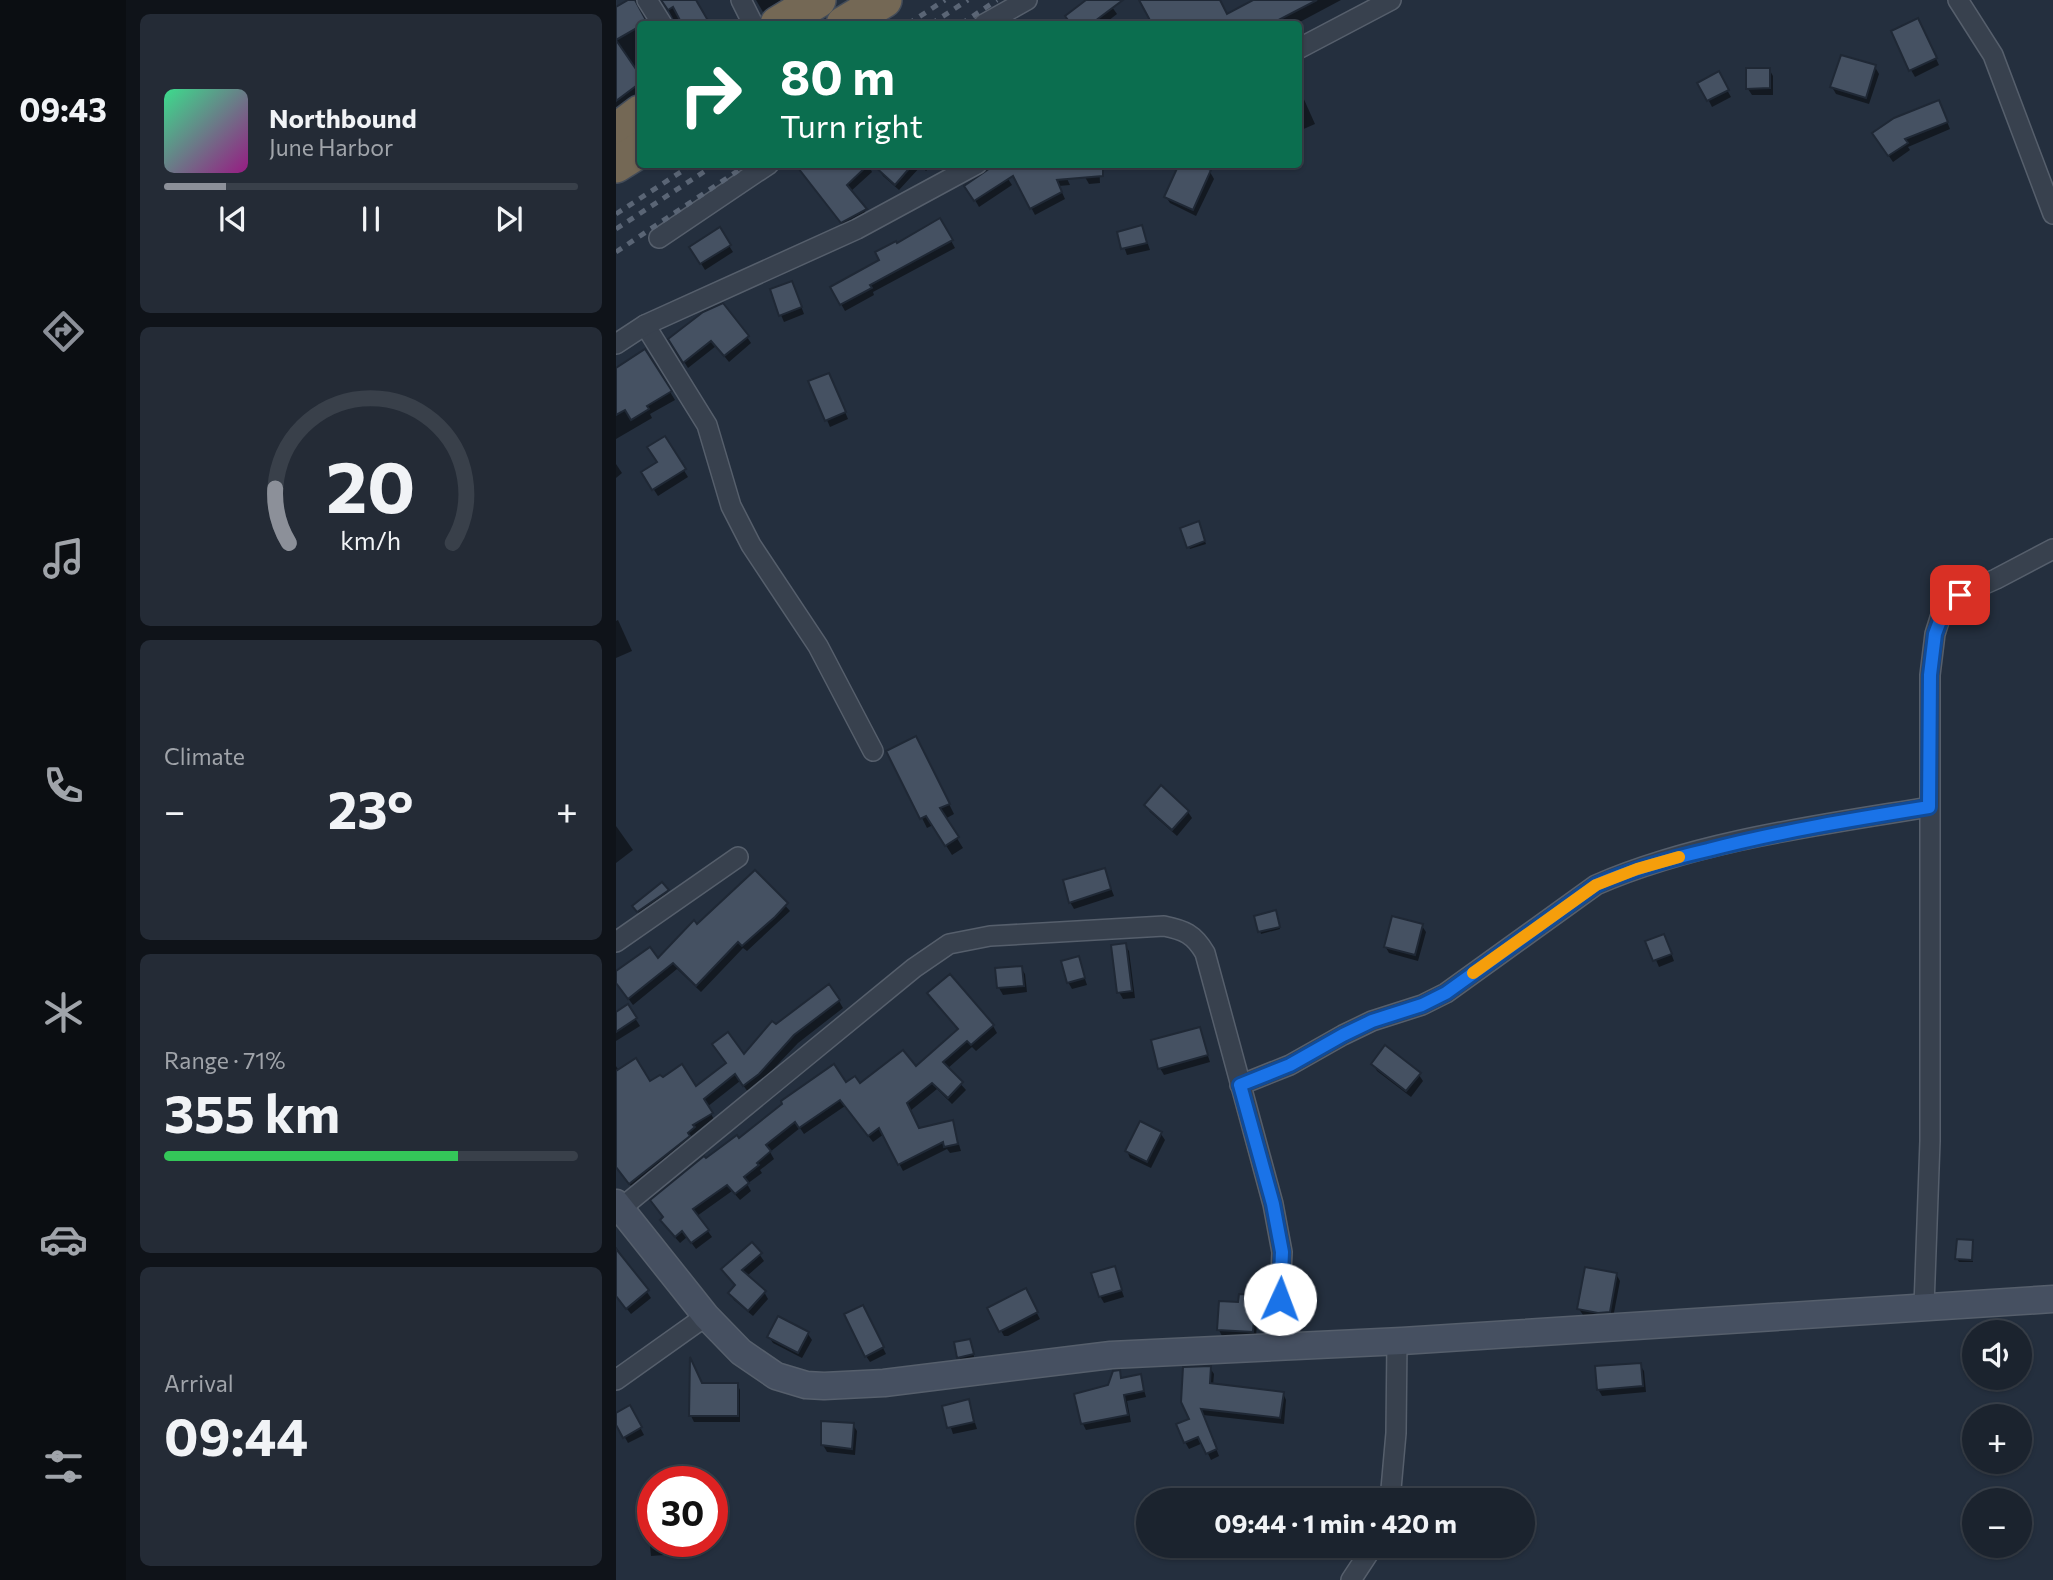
<!DOCTYPE html>
<html lang="en">
<head>
<meta charset="utf-8">
<style>
  :root { --surface:#1b232e; --page:#242b36; --text:#f1f3f6; --muted:#a0a4aa; --line:#39404a; --accent:#8c9099 }
  body { margin:0; font-family:Commissioner,sans-serif; background:var(--page); color:var(--text); height:100vh; display:flex; flex-direction:column; font-size:26px; white-space:nowrap }
  * { box-sizing:border-box; margin:0 }
  p { font-size:23px; color:var(--muted) }
  .icon { flex:none; width:38px; height:38px; fill:none; stroke:currentColor; stroke-width:2; stroke-linecap:round; stroke-linejoin:round }
  .map { position:relative; flex:1; overflow:hidden }
  .details { display:flex; flex-direction:column; gap:14px; padding:14px; background:#0f1319; width:490px }
  .details>* { flex:none }
  .banner { position:absolute; left:21px; top:21px; width:665px; height:147px; border-radius:7px; box-shadow:0 2px 5px #0004,0 0 0 2px var(--line); background:#0b6e4f; color:#fff; overflow:hidden }
  .controls { position:absolute; left:1346px; top:1320px; display:grid; gap:14px }
  .controls a { display:grid; place-items:center; width:70px; height:70px; border-radius:50%; background:var(--surface); box-shadow:0 2px 5px #0004,0 0 0 2px var(--line); font-size:35px }
  .speed { position:absolute; left:21px; top:1466px; display:flex; gap:14px; font-size:35px; font-weight:700; text-align:center }
  .speed>* { display:grid; place-content:center; width:91px; height:91px; border-radius:50%; background:var(--surface); box-shadow:0 2px 5px #0004,0 0 0 2px var(--line); line-height:1 }
  .speed .limit { border:10px solid #d22; background:#fff; color:#111 }
  .pin { position:absolute; display:grid; place-items:center; width:60px; height:60px; color:#fff; margin:-30px; border-radius:14px; box-shadow:0 4px 10px #0006 }
  .me { position:absolute; width:77px; margin:-38px; rotate:2deg; stroke-linejoin:round; filter:drop-shadow(0 0 5px #0008) }
  .turn { display:flex; align-items:center; gap:24px; height:147px; padding:0 28px; font-size:32px }
  .turn .icon { width:91px; height:91px; stroke-width:2.5 }
  .turn b { display:block; font-size:49px; line-height:60px }
  .big { font-size:52px; font-weight:700; line-height:1.1 }
  .details .widget { flex:1; display:flex; flex-direction:column; justify-content:center; gap:10px; min-width:0; padding:0 24px; border-radius:10px; background:var(--page) }
  .details .dial { align-items:center; gap:0 }
  .dial svg { height:182px; overflow:visible; fill:none; stroke:var(--line); stroke-width:7; stroke-linecap:round; text-anchor:middle }
  .dial text { fill:var(--text); stroke:none }
  .song { display:flex; align-items:center; gap:21px }
  .cover { width:84px; height:84px; border-radius:10px; background:linear-gradient(135deg,hsl(150 70% 55%),hsl(310 70% 35%)) }
  .played { height:7px; border-radius:4px; background:linear-gradient(90deg,var(--accent) 15%,var(--line) 15%) }
  .keys { display:flex; justify-content:space-around; direction:ltr }
  .heat { display:flex; justify-content:space-between; align-items:center; font-size:38px; direction:ltr }
  .charge { height:10px; border-radius:5px; background:linear-gradient(90deg,#34c759 71%,var(--line) 0) }
  .trip { position:absolute; left:520px; top:1488px; width:399px; height:70px; border-radius:35px; background:var(--surface); box-shadow:0 2px 5px #0004,0 0 0 2px var(--line); font-weight:700; line-height:70px; text-align:center }
  main { display:flex; flex:1; min-height:0 }
  .dock { display:flex; flex-direction:column; width:126px; justify-content:space-around; align-items:center; background:#0b0e12; color:var(--muted) }
  .dock .icon { width:49px; height:49px }
  .dock .current { color:var(--accent) }
  .dock b { font-size:32px; color:var(--text) }
  .map>svg:first-child { display:block }
  .shadow { fill:#0007 }
  .building { fill:#455162; stroke:#1f2835; stroke-width:2 }
  .lines { fill:none; stroke-linecap:round; stroke-linejoin:round }
  .street-casing { stroke:#565f6c; stroke-width:22 }
  .secondary-casing { stroke:#565f6c; stroke-width:29 }
  .highway-casing { stroke:#434c59; stroke-width:38 }
  .street { stroke:#38414e; stroke-width:19 }
  .secondary { stroke:#465061; stroke-width:26 }
  .highway { stroke:#746855; stroke-width:35 }
  .rail { stroke:#5a6575; stroke-width:5; stroke-dasharray:7 7; stroke-linecap:butt }
  .route-casing { stroke:#114b97; stroke-width:18 }
  .route { stroke:#1a73e8; stroke-width:12 }
  .slow { stroke:#f59e0b; stroke-width:12 }
</style>
</head>
<body>
<main>
<nav class="dock">
<b>09:43</b>
<svg class="icon current" aria-label="directions" viewBox="0 0 24 24"><path d="M12 3l9 9-9 9-9-9zM9 14v-3h6M13 9l2 2-2 2"/></svg>
<svg class="icon" aria-label="music" viewBox="0 0 24 24"><path d="M9 18V5l10-2v13"/><circle cx="6" cy="18" r="3"/><circle cx="16" cy="16" r="3"/></svg>
<svg class="icon" aria-label="phone" viewBox="0 0 24 24"><path d="M5 4h4l2 5-3 2q2 4 5 5l2-3 5 2v4C11 20 4 13 5 4z"/></svg>
<svg class="icon" aria-label="climate" viewBox="0 0 24 24"><path d="M12 3v18M4 7l16 10M4 17L20 7"/></svg>
<svg class="icon" aria-label="car" viewBox="0 0 24 24"><path d="M5 17H2v-5l4-1 3-4h7l3 4 3 1v5h-3M9 17h6M6 11h13"/><circle cx="7" cy="17" r="2"/><circle cx="17" cy="17" r="2"/></svg>
<svg class="icon" aria-label="filters" viewBox="0 0 24 24"><path d="M4 7h16M4 17h16"/><circle cx="9" cy="7" r="2"/><circle cx="15" cy="17" r="2"/></svg>
</nav>
<section class="details">
<div class="widget">
<div class="song"><i class="cover"></i><div><b>Northbound</b><p>June Harbor</p></div></div>
<div class="played"></div>
<div class="keys"><svg class="icon" aria-label="previous" viewBox="0 0 24 24"><path d="M18 5L8 12l10 7zM5 5v14"/></svg><svg class="icon" aria-label="pause" viewBox="0 0 24 24"><path d="M8 5v14M16 5v14"/></svg><svg class="icon" aria-label="next" viewBox="0 0 24 24"><path d="M6 5l10 7-10 7zM19 5v14"/></svg></div>
</div>
<div class="widget dial"><svg viewBox="0 0 100 80">
<path d="M14 69A42 42 0 1 1 86 69"/>
<path d="M14 69A42 42 0 0 1 8 45" stroke="#8c9099"/>
<text x="50" y="56" font-size="32" font-weight="700">20</text>
<text x="50" y="72" font-size="11">km/h</text>
</svg></div>
<div class="widget"><p>Climate</p>
<div class="heat"><a>−</a><b class="big">23°</b><a>+</a></div>
</div>
<div class="widget"><p>Range · 71%</p><b class="big">355 km</b><div class="charge"></div></div>
<div class="widget"><p>Arrival</p><b class="big">09:44</b></div>
</section>
<div class="map">
<svg width="1437" height="1580" viewBox="0 0 1437 1580">
  <rect width="100%" height="100%" fill="#242f3e"/>
  <g class="shadow">
    <path d="M16 0H20L23 14 30 24H24V93L0 110V33Z"/>
    <path d="M47 0H80L92 24H60Z"/>
    <path d="M140 0H165L147 12Z"/>
    <path d="M473 0H491L501 14 488 24H445Z"/>
    <path d="M525 0H602L611 16 640 0H725L680 24H539Z"/>
    <path d="M506 20 509 24H499Z"/>
    <path d="M1305 27 1323 65 1299 77 1295 70Z"/>
    <path d="M1259 67 1263 74 1253 104 1220 94 1216 87Z"/>
    <path d="M1153 69 1157 76V95H1136L1132 89Z"/>
    <path d="M1102 74 1115 97 1096 107 1084 83Z"/>
    <path d="M682 86 699 124 683 131H682Z"/>
    <path d="M1326 109 1334 129 1292 147 1294 150 1277 162 1262 140Z"/>
    <path d="M252 164 256 172 234 192 253 217 230 229 184 170Z"/>
    <path d="M267 164H318L310 171 305 166 283 190 267 176 263 169Z"/>
    <path d="M444 164 454 185 443 186 449 199 419 215 396 171Z"/>
    <path d="M483 164 484 183 473 184 469 177Z"/>
    <path d="M383 165 396 185 363 207 351 186Z"/>
    <path d="M594 172 598 179 580 216 554 203 550 197Z"/>
    <path d="M324 221 339 248 257 292 258 295 229 311 216 288 265 261 280 245Z"/>
    <path d="M526 227 534 250 511 255 503 233Z"/>
    <path d="M103 230 117 252 89 270 75 247Z"/>
    <path d="M179 290 188 314 168 322 165 315Z"/>
    <path d="M131 337 135 343 113 362 100 346 72 368 54 339Z"/>
    <path d="M29 351 59 400 34 414 36 418 0 439V370Z"/>
    <path d="M216 381 232 419 214 427 195 382Z"/>
    <path d="M48 438 72 477 42 496 27 473 43 463Z"/>
    <path d="M0 464 6 473 0 478Z"/>
    <path d="M583 526 590 544 574 549 573 547Z"/>
    <path d="M2 620 16 651 0 658V621Z"/>
    <path d="M305 748 338 814 329 819 347 848 336 855 317 825 311 828 306 818Z"/>
    <path d="M530 805 572 812 576 818 561 836 534 812Z"/>
    <path d="M0 826 17 850 0 863Z"/>
    <path d="M488 870 498 896 458 909 454 902Z"/>
    <path d="M139 872 174 911 131 951 127 948 85 992 61 969 17 1005 0 982V973L42 961Z"/>
    <path d="M46 884 55 898 26 918 18 906Z"/>
    <path d="M660 915 664 929 645 934 640 917Z"/>
    <path d="M806 926 810 932 802 961 773 953 769 946Z"/>
    <path d="M1032 942H1051L1058 961 1043 967Z"/>
    <path d="M509 945 513 951 519 998 507 999 503 992Z"/>
    <path d="M462 958 471 985 456 989 452 982Z"/>
    <path d="M405 968 409 974 411 992 387 995 383 988Z"/>
    <path d="M313 994 377 1026 381 1033 360 1051 356 1047 331 1069 350 1090 336 1104 321 1089 294 1111 303 1130 336 1122 345 1151 334 1153 331 1149 287 1171 268 1134 257 1142 229 1106 188 1134 184 1128 154 1152 158 1159 144 1170 146 1173 131 1184 135 1191 124 1200 116 1191 81 1216 96 1237 80 1249 71 1237 64 1243 50 1227 89 1161 123 1140 229 1084 244 1086 300 1069 343 1031Z"/>
    <path d="M223 1001 227 1008 182 1043 146 1081 132 1092 124 1081 91 1107 99 1121 80 1133 82 1136 18 1190 0 1167V1066L3 1071 34 1083 80 1089 128 1057 160 1027Z"/>
    <path d="M12 1007 24 1026 0 1041V1015Z"/>
    <path d="M583 1029 594 1062 548 1075 544 1068Z"/>
    <path d="M757 1064 803 1075 807 1081 795 1097 761 1071Z"/>
    <path d="M545 1134 549 1140 535 1168 514 1158 511 1151Z"/>
    <path d="M1356 1242 1357 1262H1343L1341 1259Z"/>
    <path d="M136 1244 148 1261 131 1276 148 1292 152 1299 137 1316 118 1300 114 1293 120 1287 107 1269Z"/>
    <path d="M0 1247 35 1298 15 1314 0 1295Z"/>
    <path d="M498 1268 508 1297 488 1303 484 1296Z"/>
    <path d="M1000 1274 1004 1281 997 1318 967 1315 963 1309Z"/>
    <path d="M409 1291 424 1319 392 1336H388L373 1309Z"/>
    <path d="M638 1297 642 1303 640 1339 606 1336 603 1330Z"/>
    <path d="M250 1314 270 1354 254 1362 250 1356Z"/>
    <path d="M192 1334 196 1340 186 1358 157 1343 153 1337Z"/>
    <path d="M355 1343 358 1357 345 1360 343 1357Z"/>
    <path d="M1024 1365 1028 1371 1030 1392 986 1396 982 1389Z"/>
    <path d="M594 1368 598 1374 597 1386 667 1393 670 1400 668 1424 587 1415 603 1456 595 1460 587 1443 573 1449 569 1442Z"/>
    <path d="M503 1372 507 1380 524 1376 530 1397 511 1401 515 1422 470 1430 467 1424Z"/>
    <path d="M85 1384H121L124 1390V1422H78L75 1416Z"/>
    <path d="M352 1401 361 1429 337 1434 328 1407Z"/>
    <path d="M14 1408 28 1435 12 1443 0 1421V1415Z"/>
    <path d="M237 1425 241 1431 239 1455 211 1452 207 1445Z"/>
    <path d="M33 1535H37V1542H47L48 1555 35 1556Z"/>
  </g>
  <g class="building">
    <path d="M12 0H19L31 22 0 40V7Z"/>
    <path d="M45 0H80L94 24H66L57 7 52 10Z"/>
    <path d="M470 0H507L475 24H455L449 16Z"/>
    <path d="M523 0H604L611 14 637 0H701L655 24H536Z"/>
    <path d="M1302 18 1321 58 1293 71 1275 31Z"/>
    <path d="M0 40 24 75V83L0 101Z"/>
    <path d="M1225 55 1260 65 1250 98 1214 87Z"/>
    <path d="M1130 68H1154V88L1130 89Z"/>
    <path d="M1103 71 1113 90 1091 101 1081 83Z"/>
    <path d="M1323 100 1332 122 1289 139 1292 143 1272 156 1256 133 1278 118Z"/>
    <path d="M179 164H253L231 185 251 209 225 223Z"/>
    <path d="M256 164H297L279 185Z"/>
    <path d="M380 164H487V176L441 180 446 192 414 209 397 176 358 201 348 186Z"/>
    <path d="M563 164H582L595 170 577 210 548 197Z"/>
    <path d="M324 218 337 240 254 285 256 288 224 305 214 287 263 260 259 252 280 241 281 243Z"/>
    <path d="M526 225 531 243 505 249 501 232Z"/>
    <path d="M104 227 115 245 84 264 73 247Z"/>
    <path d="M176 281 186 307 163 316 154 289Z"/>
    <path d="M107 303 133 336 108 356 95 341 67 363 52 339 87 312Z"/>
    <path d="M29 349 56 391 31 406 33 409 15 420 9 410 0 415V368Z"/>
    <path d="M213 373 230 412 209 421 192 381Z"/>
    <path d="M49 436 70 469 36 490 25 472 41 462 31 447Z"/>
    <path d="M583 521 589 541 571 548 564 528Z"/>
    <path d="M300 736 334 804 324 808 343 837 329 846 310 816 304 819 270 751Z"/>
    <path d="M545 785 573 811 556 830 528 805Z"/>
    <path d="M489 868 495 889 453 903 447 880Z"/>
    <path d="M139 870 172 903 159 917 126 946 122 942 80 986 57 963 12 999 0 983V971L34 947 42 958 78 920 81 924Z"/>
    <path d="M46 882 53 890 21 912 16 906Z"/>
    <path d="M660 910 664 927 642 932 638 916Z"/>
    <path d="M776 916 807 924 799 955 768 947Z"/>
    <path d="M1048 934 1056 954 1037 961 1029 941Z"/>
    <path d="M510 943 516 991 501 993 495 945Z"/>
    <path d="M463 956 469 978 451 983 445 961Z"/>
    <path d="M406 966 408 986 381 988 379 968Z"/>
    <path d="M334 974 378 1025 355 1045 351 1041 327 1062 347 1082 332 1098 316 1083 291 1103 303 1128 337 1120 342 1144 328 1147 327 1142 282 1165 263 1128 252 1136 224 1100 183 1128 179 1122 150 1145 155 1151 141 1163 143 1165 128 1177 133 1183 119 1194 111 1185 77 1209 93 1230 75 1243 66 1231 59 1237 44 1220 47 1217 34 1200 88 1156 90 1158 121 1135 123 1138 166 1104 165 1101 218 1064 230 1082 239 1076 244 1083 287 1050 300 1066 342 1029 311 993Z"/>
    <path d="M213 984 224 1000 178 1035 143 1074 127 1086 119 1074 88 1099 97 1113 77 1125 79 1127 72 1133 74 1136 13 1184 0 1167V1071L20 1058 34 1081 44 1075 47 1077 66 1064 80 1086 110 1063 96 1044 112 1032 128 1054 156 1021 160 1024Z"/>
    <path d="M12 1004 21 1018 0 1032V1012Z"/>
    <path d="M584 1027 592 1055 542 1069 535 1040Z"/>
    <path d="M769 1045 805 1073 790 1091 755 1064Z"/>
    <path d="M524 1121 546 1132 531 1162 509 1151Z"/>
    <path d="M1341 1239 1357 1240 1356 1260 1339 1259Z"/>
    <path d="M136 1242 146 1253 126 1270 150 1291 132 1311 112 1293 119 1285 105 1269Z"/>
    <path d="M0 1249 33 1290 10 1309 0 1296Z"/>
    <path d="M499 1266 506 1290 483 1297 475 1273Z"/>
    <path d="M969 1267 1001 1273 994 1312 982 1313 961 1309Z"/>
    <path d="M410 1288 422 1312 383 1332 371 1308Z"/>
    <path d="M623 1294 640 1295 637 1332 601 1330 603 1301 622 1302Z"/>
    <path d="M247 1305 268 1347 249 1357 228 1314Z"/>
    <path d="M162 1316 193 1332 182 1353 151 1337Z"/>
    <path d="M354 1339 358 1354 341 1358 338 1342Z"/>
    <path d="M74 1357 86 1383H122V1416H73Z"/>
    <path d="M1025 1363 1027 1386 981 1390 979 1366Z"/>
    <path d="M595 1366 594 1383 668 1392 664 1418 585 1409 601 1449 590 1454 582 1437 568 1443 560 1424 573 1419 565 1402 567 1367Z"/>
    <path d="M504 1370 505 1378 525 1374 528 1391 508 1395 512 1415 465 1424 458 1394 492 1385 497 1371Z"/>
    <path d="M353 1399 358 1422 331 1428 326 1406Z"/>
    <path d="M14 1405 26 1427 7 1438 0 1425V1413Z"/>
    <path d="M205 1421 238 1423 236 1449 205 1445Z"/>
  </g>
  <g class="lines">
    <defs>
      <g id="street">
        <path d="M31 0 46 24"/>
        <path d="M125 0 137 24"/>
        <path d="M1342 0 1377 55 1437 214"/>
        <path d="M368 24 411 0"/>
        <path d="M682 49 775 0"/>
        <path d="M43 238 153 164"/>
        <path d="M29 325 91 425 115 506 135 545 202 646 257 751"/>
        <path d="M0 344 29 325 241 229 361 164"/>
        <path d="M0 942 122 857"/>
        <path d="M624 1085 674 1065 727 1035 756 1021 806 1005 830 993 980 885C1081 841 1204 825 1313 807"/>
        <path d="M4 1209 298 968 333 944 374 936 548 926C568 930 578 934 589 953L657 1204 666 1252 662 1347"/>
        <path d="M1308 1306 1314 1141V675L1319 634 1324 618 1334 604 1344 595 1380 579 1437 549"/>
        <path d="M0 1380 90 1316"/>
        <path d="M774 1500 780 1433 781 1341"/>
        <path d="M735 1580 758 1545"/>
      </g>
      <path id="secondary" d="M0 1203 90 1316 125 1352 160 1376 190 1385 208 1386 268 1383 495 1355 786 1341 1437 1299"/>
      <g id="highway">
        <path d="M162 24 202 0"/>
        <path d="M228 24 268 0"/>
        <path d="M0 131 24 113"/>
        <path d="M0 165 24 150"/>
      </g>
    </defs>
    <use href="#street" class="street-casing"/>
    <use href="#secondary" class="secondary-casing"/>
    <use href="#highway" class="highway-casing"/>
    <use href="#street" class="street"/>
    <use href="#secondary" class="secondary"/>
    <use href="#highway" class="highway"/>
    <g class="rail">
      <path d="M292 24 329 0"/>
      <path d="M315 24 352 0"/>
      <path d="M345 24 381 0"/>
      <path d="M0 214 77 164"/>
      <path d="M0 229 100 164"/>
      <path d="M0 252 132 164"/>
    </g>
  </g>
  <g class="lines">
    <defs>
      <path id="route" d="M664 1299 666 1252 657 1204 624 1085 674 1065 727 1035 756 1021 806 1005 830 993 980 885C1016 869 1053 859 1092 850 1165 831 1239 819 1313 807L1314 675 1319 634 1325 618 1344 595"/>
    </defs>
    <use href="#route" class="route-casing"/>
    <use href="#route" class="route"/>
    <path class="slow" d="M857 973 980 885 1021 869 1063 857"/>
  </g>
</svg>
<div class="controls">
<a><svg class="icon" aria-label="sound" viewBox="0 0 24 24"><path d="M4 9h4l5-4v14l-5-4H4zM17 9q2 3 0 6"/></svg></a>
<a>+</a>
<a>−</a>
</div>
<div class="speed"><div class="limit">30</div></div>
<div class="pin" style="left:1344px;top:595px;background:#d93025"><svg class="icon" aria-label="arrive" viewBox="0 0 24 24"><path d="M6 21V4h12l-3 4 3 4H6"/></svg></div>
<svg class="me" style="left:664px;top:1299px" viewBox="-20 -20 40 40"><circle r="19" fill="#fff"/><path d="M0-13L10 11 0 6-10 11z" fill="#1a73e8"/></svg>
<div class="trip">09:44 · 1 min · 420 m</div>
<div class="banner">
<div class="turn"><svg class="icon" aria-label="right" viewBox="0 0 24 24"><path d="M7 20v-9h11M14 6l5 5-5 5"/></svg><div><b>80 m</b>Turn right</div></div>
</div>
</div>
</main>
</body>
</html>
